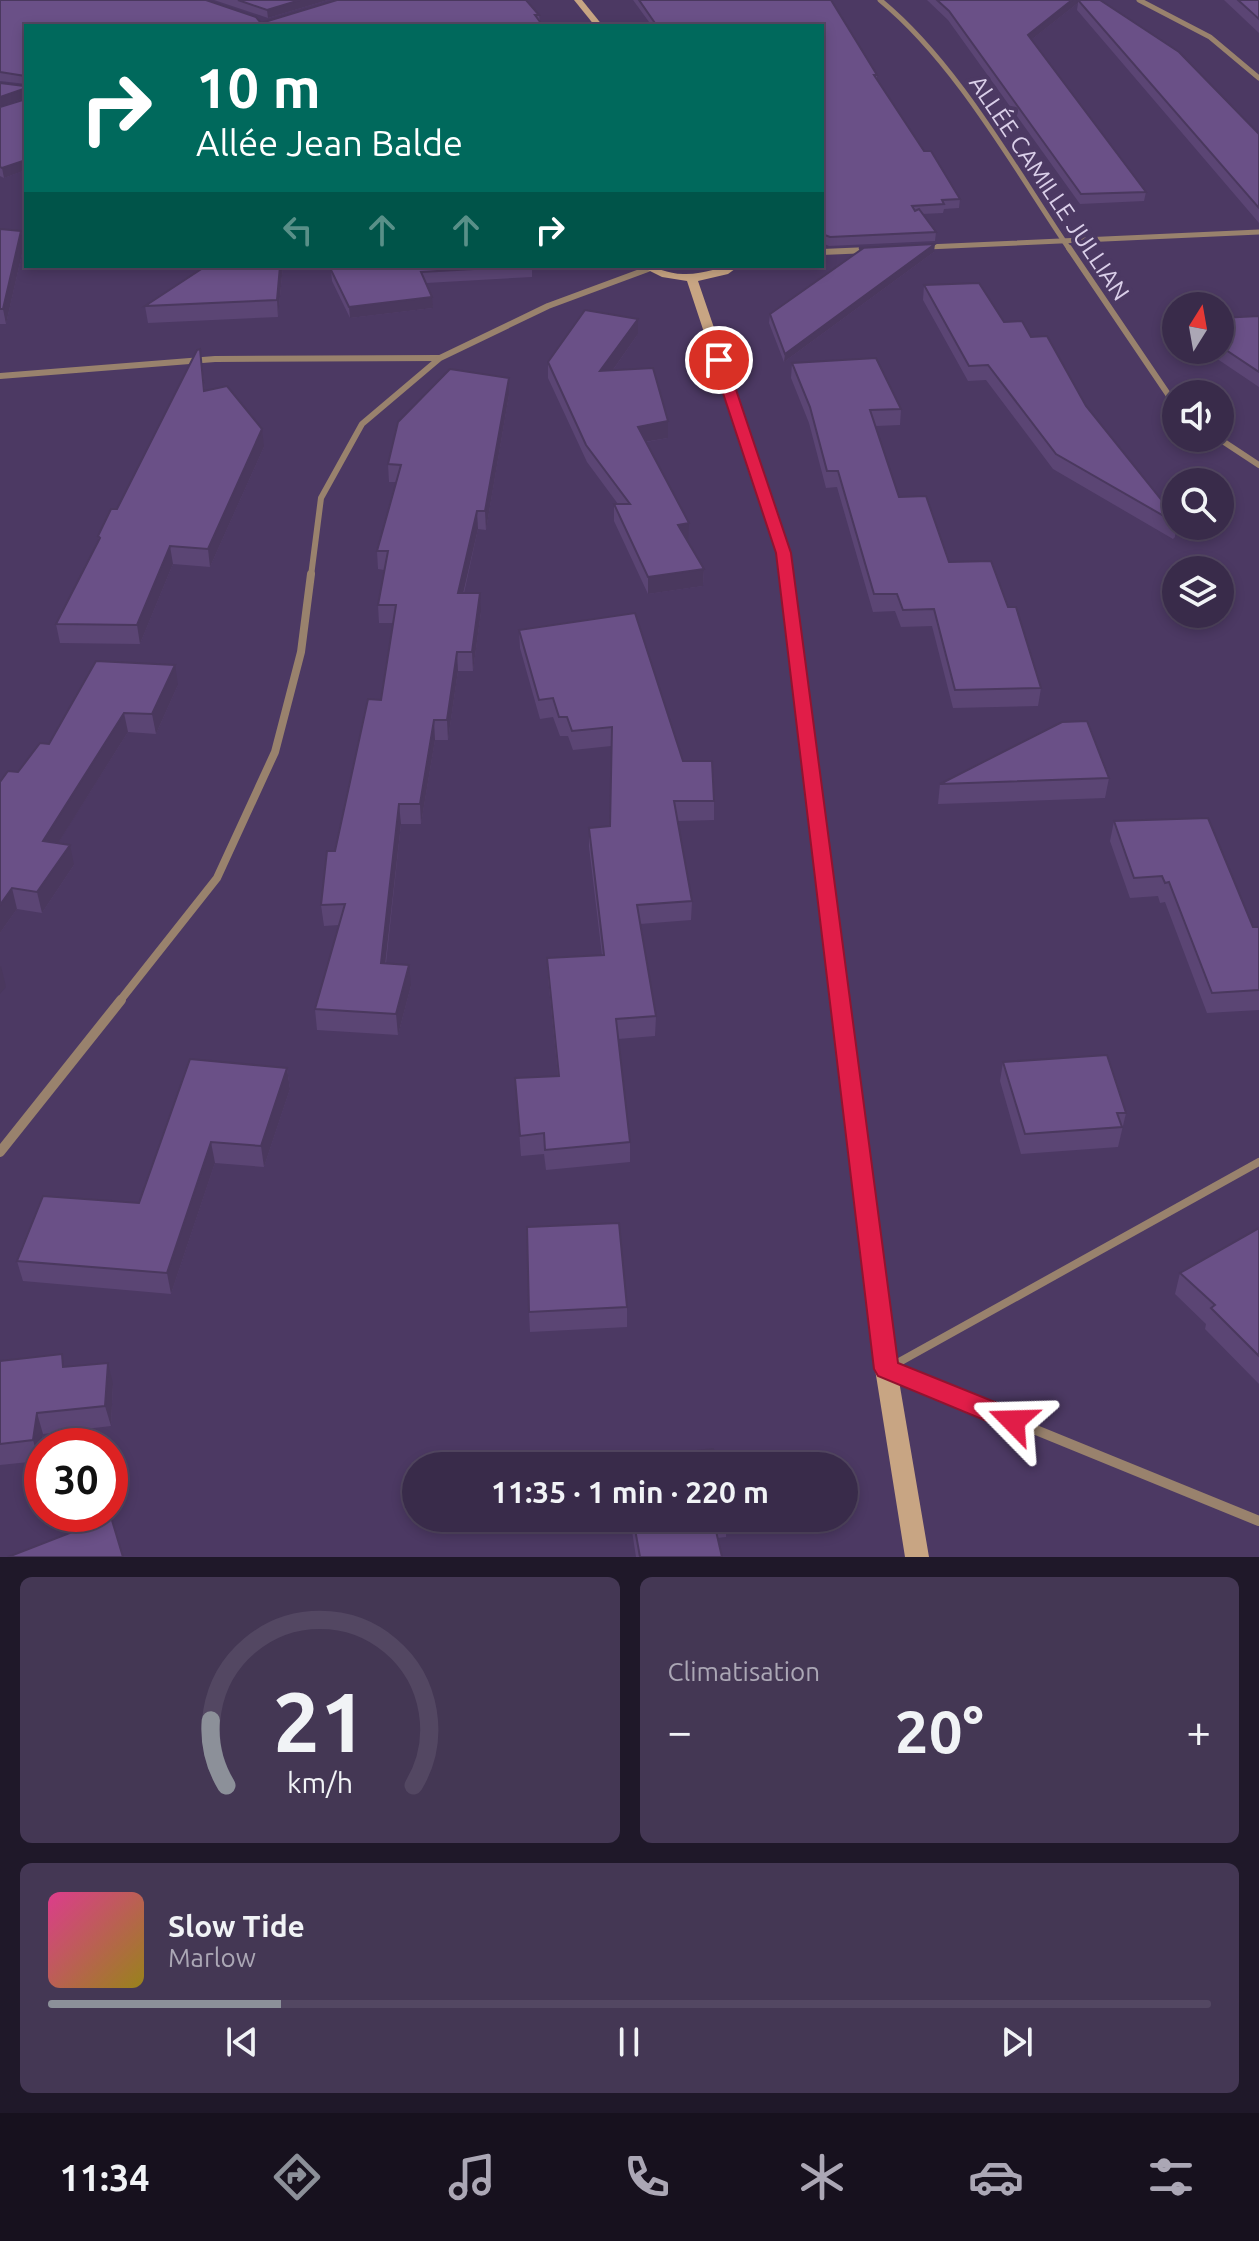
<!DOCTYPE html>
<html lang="fr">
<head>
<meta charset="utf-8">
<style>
  :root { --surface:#392b4a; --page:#443754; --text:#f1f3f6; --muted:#aba7b5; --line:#534762; --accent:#8c9099 }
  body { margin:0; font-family:Ubuntu,sans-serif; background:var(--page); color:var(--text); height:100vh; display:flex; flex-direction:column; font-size:30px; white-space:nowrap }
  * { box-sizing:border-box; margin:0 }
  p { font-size:26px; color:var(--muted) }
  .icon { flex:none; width:44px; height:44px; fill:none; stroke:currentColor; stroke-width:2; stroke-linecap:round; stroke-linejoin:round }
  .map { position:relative; height:1557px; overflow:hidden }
  .sheet { display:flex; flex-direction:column; gap:20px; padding:20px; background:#1f1829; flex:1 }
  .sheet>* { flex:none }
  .hud { position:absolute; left:24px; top:24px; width:800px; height:244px; border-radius:0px; box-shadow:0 4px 12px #0003,0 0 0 2px var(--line); background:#00695c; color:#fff; overflow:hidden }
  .needle { width:52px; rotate:11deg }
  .controls { position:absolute; left:1162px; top:292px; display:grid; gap:16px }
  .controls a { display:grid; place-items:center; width:72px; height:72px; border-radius:50%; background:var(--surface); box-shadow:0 4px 12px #0003,0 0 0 2px var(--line); font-size:40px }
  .speed { position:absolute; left:24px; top:1428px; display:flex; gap:16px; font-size:40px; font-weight:700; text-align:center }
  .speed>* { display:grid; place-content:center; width:104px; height:104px; border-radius:50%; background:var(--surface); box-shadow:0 4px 12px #0003,0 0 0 2px var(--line); line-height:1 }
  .speed .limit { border:12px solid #d22; background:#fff; color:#111 }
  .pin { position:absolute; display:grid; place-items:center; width:68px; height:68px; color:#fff; margin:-34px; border:4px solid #fff; border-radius:50%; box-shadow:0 2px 8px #0007 }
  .me { position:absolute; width:88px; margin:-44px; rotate:292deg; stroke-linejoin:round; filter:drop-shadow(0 0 6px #0008) }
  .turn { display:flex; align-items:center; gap:28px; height:168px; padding:0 40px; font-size:36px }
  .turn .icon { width:104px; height:104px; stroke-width:2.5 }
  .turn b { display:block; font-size:56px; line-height:68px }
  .lanes { display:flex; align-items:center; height:76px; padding:0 40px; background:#0003; justify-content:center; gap:40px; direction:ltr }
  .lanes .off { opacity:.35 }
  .big { font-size:60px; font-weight:700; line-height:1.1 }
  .sheet .widget { flex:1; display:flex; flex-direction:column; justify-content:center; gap:12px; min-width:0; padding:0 28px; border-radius:12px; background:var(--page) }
  .sheet .dial { align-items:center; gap:0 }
  .dial svg { height:208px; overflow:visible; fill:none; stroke:var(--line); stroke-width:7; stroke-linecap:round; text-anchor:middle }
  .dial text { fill:var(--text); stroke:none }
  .song { display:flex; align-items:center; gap:24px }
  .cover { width:96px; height:96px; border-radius:12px; background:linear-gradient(135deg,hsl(330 70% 55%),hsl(50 70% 35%)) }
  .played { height:8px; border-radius:4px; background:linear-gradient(90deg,var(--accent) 20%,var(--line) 20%) }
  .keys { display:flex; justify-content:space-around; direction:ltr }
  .heat { display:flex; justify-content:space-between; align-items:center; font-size:44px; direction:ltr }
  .sheet .tiles { flex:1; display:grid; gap:20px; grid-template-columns:1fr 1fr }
  .widget:last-child { grid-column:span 2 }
  .trip { position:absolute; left:402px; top:1452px; width:456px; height:80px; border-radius:40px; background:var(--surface); box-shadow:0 4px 12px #0003,0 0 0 2px var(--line); font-weight:700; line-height:80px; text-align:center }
  .dock { display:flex; height:128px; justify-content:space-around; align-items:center; background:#17111e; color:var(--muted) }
  .dock .icon { width:56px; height:56px }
  .dock .active { color:var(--accent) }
  .dock b { font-size:36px; color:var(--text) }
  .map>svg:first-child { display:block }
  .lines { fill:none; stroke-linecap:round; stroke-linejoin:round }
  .lane { stroke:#99826d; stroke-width:8 }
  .street-far3 { stroke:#99826d; stroke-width:5 }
  .street-far2 { stroke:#99826d; stroke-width:6 }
  .street-far1 { stroke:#99826d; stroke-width:8 }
  .street { stroke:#99826d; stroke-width:10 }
  .secondary { fill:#c8a583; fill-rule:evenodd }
  .wall { fill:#5b4574 }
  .shaded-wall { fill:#4a385e }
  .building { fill:#6a5087; stroke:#4a385e; stroke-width:2 }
  .route { fill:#e11d48; stroke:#92132f; stroke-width:2 }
  .labels { text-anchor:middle; stroke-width:8; stroke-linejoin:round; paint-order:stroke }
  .far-street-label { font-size:24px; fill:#dacfe9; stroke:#4c3963 }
</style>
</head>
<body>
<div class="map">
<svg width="1259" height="1557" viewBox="0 0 1259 1557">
  <rect width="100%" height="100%" fill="#4c3963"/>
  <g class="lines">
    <path class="lane" d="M892 1366 1259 1162"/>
    <g class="street-far3">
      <path d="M880 0C956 62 1015 169 1070 250"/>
      <path d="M1139 0 1210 37 1259 78"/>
      <path d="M927 247 1259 232"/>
      <path d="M865 250H869"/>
    </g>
    <g class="street-far2">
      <path d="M1069 248 1176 406"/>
      <path d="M822 252 869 250"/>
      <path d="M0 376 215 359 439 358"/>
      <path d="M1218 438 1259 465"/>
      <path d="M311 576 321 498 362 424 440 358 548 306 648 269"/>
    </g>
    <path class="street-far1" d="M119 1002 217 878 275 752 301 652 311 574"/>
    <g class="street">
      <path d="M0 1152 121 1000"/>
      <path d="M891 1371 1259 1521"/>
    </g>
    <g class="secondary">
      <path d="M574 0H582L603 26H595Z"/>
      <path d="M640 266C655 266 668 274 683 274 703 275 720 266 739 266L728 274 698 281 791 553 897 1369 929 1557H905L875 1369 777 553 687 281 662 277Z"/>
    </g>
  </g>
  <g class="wall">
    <path d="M0 0 261 23 539 15 540 22 26 26V84L0 81Z"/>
    <path d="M214 0H328L268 18Z"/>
    <path d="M633 0H831L877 75V79L924 151 960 199 959 208 944 209 943 213 922 214 936 232 935 241 829 246 822 243V26H652Z"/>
    <path d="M927 0H1100L1259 134V223L1077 10 1078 3 1031 40 1146 192 1144 201 1080 204 948 20Z"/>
    <path d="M1224 0H1259V33Z"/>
    <path d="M0 83 24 86 26 85V99L24 98 2 106 26 99V170L4 178 0 176Z"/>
    <path d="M0 229 21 231 24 245 6 324H0Z"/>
    <path d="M859 248 934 252 784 362 769 323 770 314 859 252Z"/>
    <path d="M283 266 278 317 148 323 145 306Z"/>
    <path d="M532 266V277L426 283 433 308 350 318 332 281 331 270Z"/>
    <path d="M924 285 1004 322 1031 337 1176 518 1175 537 1173 539 1053 469 986 380 968 381 923 300Z"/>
    <path d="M1259 316V387L1204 350H1220V318Z"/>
    <path d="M638 334 613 370 668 438 646 442 688 540H687L704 569 703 586 648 594 614 521V504H618L587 462 548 378V362Z"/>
    <path d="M792 363 901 409 900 425 876 426 899 497 949 562 1008 607 1041 688 1038 706 953 708 932 626 901 627 895 611 873 612 837 487 826 488 809 423 791 378Z"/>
    <path d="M202 366 205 391 264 447 210 567 173 564 140 644 60 643 56 624 99 540 98 536 117 509Z"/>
    <path d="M509 378V395L486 530 478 529 464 593 481 612 473 671H458L448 740H435L421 824H401L386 963 411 986 398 1035 317 1030 315 1009 339 925 324 926 321 905 335 851 381 700 393 623H379L378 605 384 570 378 569 377 551 396 482H389L388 464Z"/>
    <path d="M519 630 683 761 714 801V820L678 821 692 901 691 920 640 924 656 1016 655 1036 618 1039 630 1142V1162L546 1170 544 1154 521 1156 515 1078 558 1076 548 978 547 958 602 955 589 847V828L610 826 611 746 573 750 568 736H560L553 717 540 719 520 648Z"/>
    <path d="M178 685 156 734 128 732 58 843 74 865 42 913 17 909 0 933 18 772 49 744Z"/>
    <path d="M1109 778 1105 798 938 804 940 784Z"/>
    <path d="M1114 821 1253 927H1259V1010L1207 1013 1165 902 1160 903 1158 896 1130 898 1110 841Z"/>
    <path d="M1003 1062 1126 1113 1118 1147 1021 1154 1000 1081Z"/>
    <path d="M287 1068 290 1089 264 1167 215 1163 171 1294 23 1281 17 1261 139 1203Z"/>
    <path d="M1259 1228V1384L1205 1329 1206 1324 1175 1294 1180 1273Z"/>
    <path d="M627 1307V1327L530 1332 529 1312Z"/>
    <path d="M0 1361 66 1367 113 1384 111 1426 43 1434 39 1461 0 1465Z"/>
    <path d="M630 1518H727L726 1537 717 1538 722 1557H636Z"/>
  </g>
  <g class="shaded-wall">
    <path d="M300 0H328L268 18 267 10Z"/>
    <path d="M1072 0H1081H1078V3L1026 44 1028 35Z"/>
    <path d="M23 89 24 98 0 107V97Z"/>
    <path d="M26 160V170L4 178 2 168Z"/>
    <path d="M21 231 24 245 6 324 3 309Z"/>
    <path d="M935 244 934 252 784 362 785 354Z"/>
    <path d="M280 266H283L278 317 277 300Z"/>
    <path d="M432 297 433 308 350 318 349 307Z"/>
    <path d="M638 319V334L601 387 600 371Z"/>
    <path d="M509 378V395L486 530 485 511Z"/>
    <path d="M668 421V438L638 443V427Z"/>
    <path d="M262 429 264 447 210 567 208 549Z"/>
    <path d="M477 511 478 529 459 611 458 593Z"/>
    <path d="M689 523 688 540 677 542 678 525Z"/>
    <path d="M170 546 173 564 140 644 137 625Z"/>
    <path d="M704 569 703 586 648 594V577Z"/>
    <path d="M480 593 481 612 473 671 472 652Z"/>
    <path d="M457 652 458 671 448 740 447 720Z"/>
    <path d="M175 665 178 685 156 734 152 714Z"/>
    <path d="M124 713 128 732 47 861 43 841Z"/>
    <path d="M434 720 435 740 421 824 420 804Z"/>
    <path d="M399 804 401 824 383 983 381 963Z"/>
    <path d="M70 845 74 865 42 913 37 892Z"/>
    <path d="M12 888 17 909 0 933V905Z"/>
    <path d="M409 965 411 986 398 1035 396 1014Z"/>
    <path d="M1 966 6 987 0 994V967Z"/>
    <path d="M287 1068 290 1089 264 1167 261 1146Z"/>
    <path d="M211 1142 215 1163 171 1294 167 1273Z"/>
    <path d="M108 1363 113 1384 111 1426 105 1406Z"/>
    <path d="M37 1413 43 1434 39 1461 33 1440Z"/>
  </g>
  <g class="building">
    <path d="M0 0H206L256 17 261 23 337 0H526L539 15H535L543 26H26V77L25 76 0 72Z"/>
    <path d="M238 0H300L267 10Z"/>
    <path d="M639 0H831L877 75H874L924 151H931L960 199 942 200 944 204 912 206 915 211 919 209 936 232 830 237 822 234V26H657Z"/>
    <path d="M937 0H1072L1028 35 1146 192 1081 194 949 11Z"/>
    <path d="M1078 0H1100L1179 52 1259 134V208Z"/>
    <path d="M1238 0H1259V19Z"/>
    <path d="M0 83 24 86 26 85V91L23 89 0 97Z"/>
    <path d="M26 99V160L2 168 0 167V107Z"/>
    <path d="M0 229 21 231 3 309H0Z"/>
    <path d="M935 244 785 354 770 314 862 249 859 248Z"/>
    <path d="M206 266H280L277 300 145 306Z"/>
    <path d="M332 266H528L421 272 432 297 349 307 331 270Z"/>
    <path d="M979 283 1004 322 1022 321 1031 337 1047 336 1086 406 1176 518V523L1056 454 988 365 969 366 924 285Z"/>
    <path d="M585 310 638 319 600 371 653 368 668 421 638 427 689 523 678 525 704 569 648 577 614 504H630L586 445 548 362Z"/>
    <path d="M1259 316V372L1220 346V318Z"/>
    <path d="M200 349 204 391 227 386 262 429 208 549 170 546 137 625 56 624 100 538 98 536 111 509H117L197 350Z"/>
    <path d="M876 358 901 409 870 410 899 497 926 496 949 562 991 561 1008 607H1016L1041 688 955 690 934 609 903 610 897 594H874L838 471H827L810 407 792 363Z"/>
    <path d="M450 369 509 378 485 511H477L458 593H480L472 652H457L447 720H434L420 804H399L381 963 409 965 396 1014 315 1009 345 904 321 905 327 851H335L368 699 381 700 396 605H378L388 551H377L401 465 388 464 398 422Z"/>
    <path d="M635 613 683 761H712L714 801H674L692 901 637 905 656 1016 616 1019 630 1142 545 1150 544 1133 520 1136 515 1078 559 1076 547 958 604 955 589 828 610 826 612 727 572 731 567 717H559L553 698 539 700 519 630Z"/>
    <path d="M96 661 175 665 152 714 124 713 43 841 70 845 37 892 12 888 0 905V782L8 771 18 772 40 743 49 744Z"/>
    <path d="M1087 721 1109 778 940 784 1062 722Z"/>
    <path d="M1208 818 1253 927H1259V990L1212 993 1169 882 1165 883 1162 876 1134 878 1114 821Z"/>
    <path d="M1107 1055 1126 1113H1117L1122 1127 1025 1134 1003 1062Z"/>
    <path d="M190 1059 287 1068 261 1146 211 1142 167 1273 17 1261 43 1196 139 1203Z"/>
    <path d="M619 1223 627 1307 529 1312 527 1227Z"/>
    <path d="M1259 1228V1356L1211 1308 1215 1305 1180 1273Z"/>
    <path d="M62 1354 63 1367 108 1363 105 1406 37 1413 33 1440 0 1444V1361Z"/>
    <path d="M713 1449 717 1466H642L671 1463 669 1454Z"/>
    <path d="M111 1517 123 1557H8Z"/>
    <path d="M633 1518H713L722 1557H640Z"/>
  </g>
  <path class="route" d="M719 356 726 360 791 553 898 1363 1022 1413 1026 1421 1022 1429 1013 1432 878 1376 874 1369 776 553 712 360Z"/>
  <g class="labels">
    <g class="far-street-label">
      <text transform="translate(1049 188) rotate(56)" y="8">ALLÉE CAMILLE JULLIAN</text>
    </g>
  </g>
</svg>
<div class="controls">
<a><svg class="needle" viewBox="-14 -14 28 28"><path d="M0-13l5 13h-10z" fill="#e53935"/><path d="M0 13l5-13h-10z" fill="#aba7b5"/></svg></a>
<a><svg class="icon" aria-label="sound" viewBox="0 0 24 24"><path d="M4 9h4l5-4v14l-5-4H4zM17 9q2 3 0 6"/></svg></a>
<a><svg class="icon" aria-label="search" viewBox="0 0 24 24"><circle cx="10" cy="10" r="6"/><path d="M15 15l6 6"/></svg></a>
<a><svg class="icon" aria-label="layers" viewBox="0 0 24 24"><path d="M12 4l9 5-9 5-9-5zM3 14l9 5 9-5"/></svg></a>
</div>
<div class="speed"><div class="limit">30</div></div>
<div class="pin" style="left:719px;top:360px;background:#d93025"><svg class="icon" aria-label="arrive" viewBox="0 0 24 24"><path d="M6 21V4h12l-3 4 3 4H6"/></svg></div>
<svg class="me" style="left:1013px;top:1421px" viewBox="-20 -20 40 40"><path d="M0-17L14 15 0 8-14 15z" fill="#e11d48" stroke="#fff" stroke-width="4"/></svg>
<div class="trip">11:35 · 1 min · 220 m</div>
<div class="hud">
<div class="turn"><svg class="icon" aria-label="right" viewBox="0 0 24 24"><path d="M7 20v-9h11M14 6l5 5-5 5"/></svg><div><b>10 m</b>Allée Jean Balde</div></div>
<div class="lanes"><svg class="icon off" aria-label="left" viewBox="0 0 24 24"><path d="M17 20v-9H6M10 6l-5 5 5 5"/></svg><svg class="icon off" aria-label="ahead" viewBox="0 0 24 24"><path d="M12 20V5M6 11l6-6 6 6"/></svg><svg class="icon off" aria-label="ahead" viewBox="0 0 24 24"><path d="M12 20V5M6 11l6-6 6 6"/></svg><svg class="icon" aria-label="right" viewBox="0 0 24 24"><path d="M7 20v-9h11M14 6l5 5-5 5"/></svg></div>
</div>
</div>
<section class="sheet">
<div class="tiles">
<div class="widget dial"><svg viewBox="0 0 100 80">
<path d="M14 69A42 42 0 1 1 86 69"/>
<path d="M14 69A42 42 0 0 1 8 44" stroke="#8c9099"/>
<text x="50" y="56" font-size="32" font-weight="700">21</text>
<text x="50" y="72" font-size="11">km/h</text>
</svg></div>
<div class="widget"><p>Climatisation</p>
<div class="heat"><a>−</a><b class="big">20°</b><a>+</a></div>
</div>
<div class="widget">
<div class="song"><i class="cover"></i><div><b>Slow Tide</b><p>Marlow</p></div></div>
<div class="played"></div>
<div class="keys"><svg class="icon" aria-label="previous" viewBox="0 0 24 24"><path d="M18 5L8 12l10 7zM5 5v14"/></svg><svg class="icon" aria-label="pause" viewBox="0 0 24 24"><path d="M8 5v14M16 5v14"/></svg><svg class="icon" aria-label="next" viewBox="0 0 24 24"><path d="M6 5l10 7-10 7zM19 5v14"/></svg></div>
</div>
</div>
</section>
<nav class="dock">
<b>11:34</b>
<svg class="icon active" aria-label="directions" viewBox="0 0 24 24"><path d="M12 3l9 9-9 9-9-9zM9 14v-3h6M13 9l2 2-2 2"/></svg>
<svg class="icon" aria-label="music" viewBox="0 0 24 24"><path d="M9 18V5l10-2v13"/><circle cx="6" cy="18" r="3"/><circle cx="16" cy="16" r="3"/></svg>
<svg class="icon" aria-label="phone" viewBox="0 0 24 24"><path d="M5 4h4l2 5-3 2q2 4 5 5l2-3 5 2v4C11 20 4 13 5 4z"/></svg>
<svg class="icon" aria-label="climate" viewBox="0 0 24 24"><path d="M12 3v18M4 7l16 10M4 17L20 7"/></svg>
<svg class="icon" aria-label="car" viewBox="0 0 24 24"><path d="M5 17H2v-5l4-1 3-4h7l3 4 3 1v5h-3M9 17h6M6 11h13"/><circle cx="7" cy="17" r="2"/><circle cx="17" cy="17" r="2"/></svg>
<svg class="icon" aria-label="filters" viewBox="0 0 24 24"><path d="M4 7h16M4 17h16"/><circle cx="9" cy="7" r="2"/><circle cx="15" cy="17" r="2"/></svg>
</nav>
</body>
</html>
